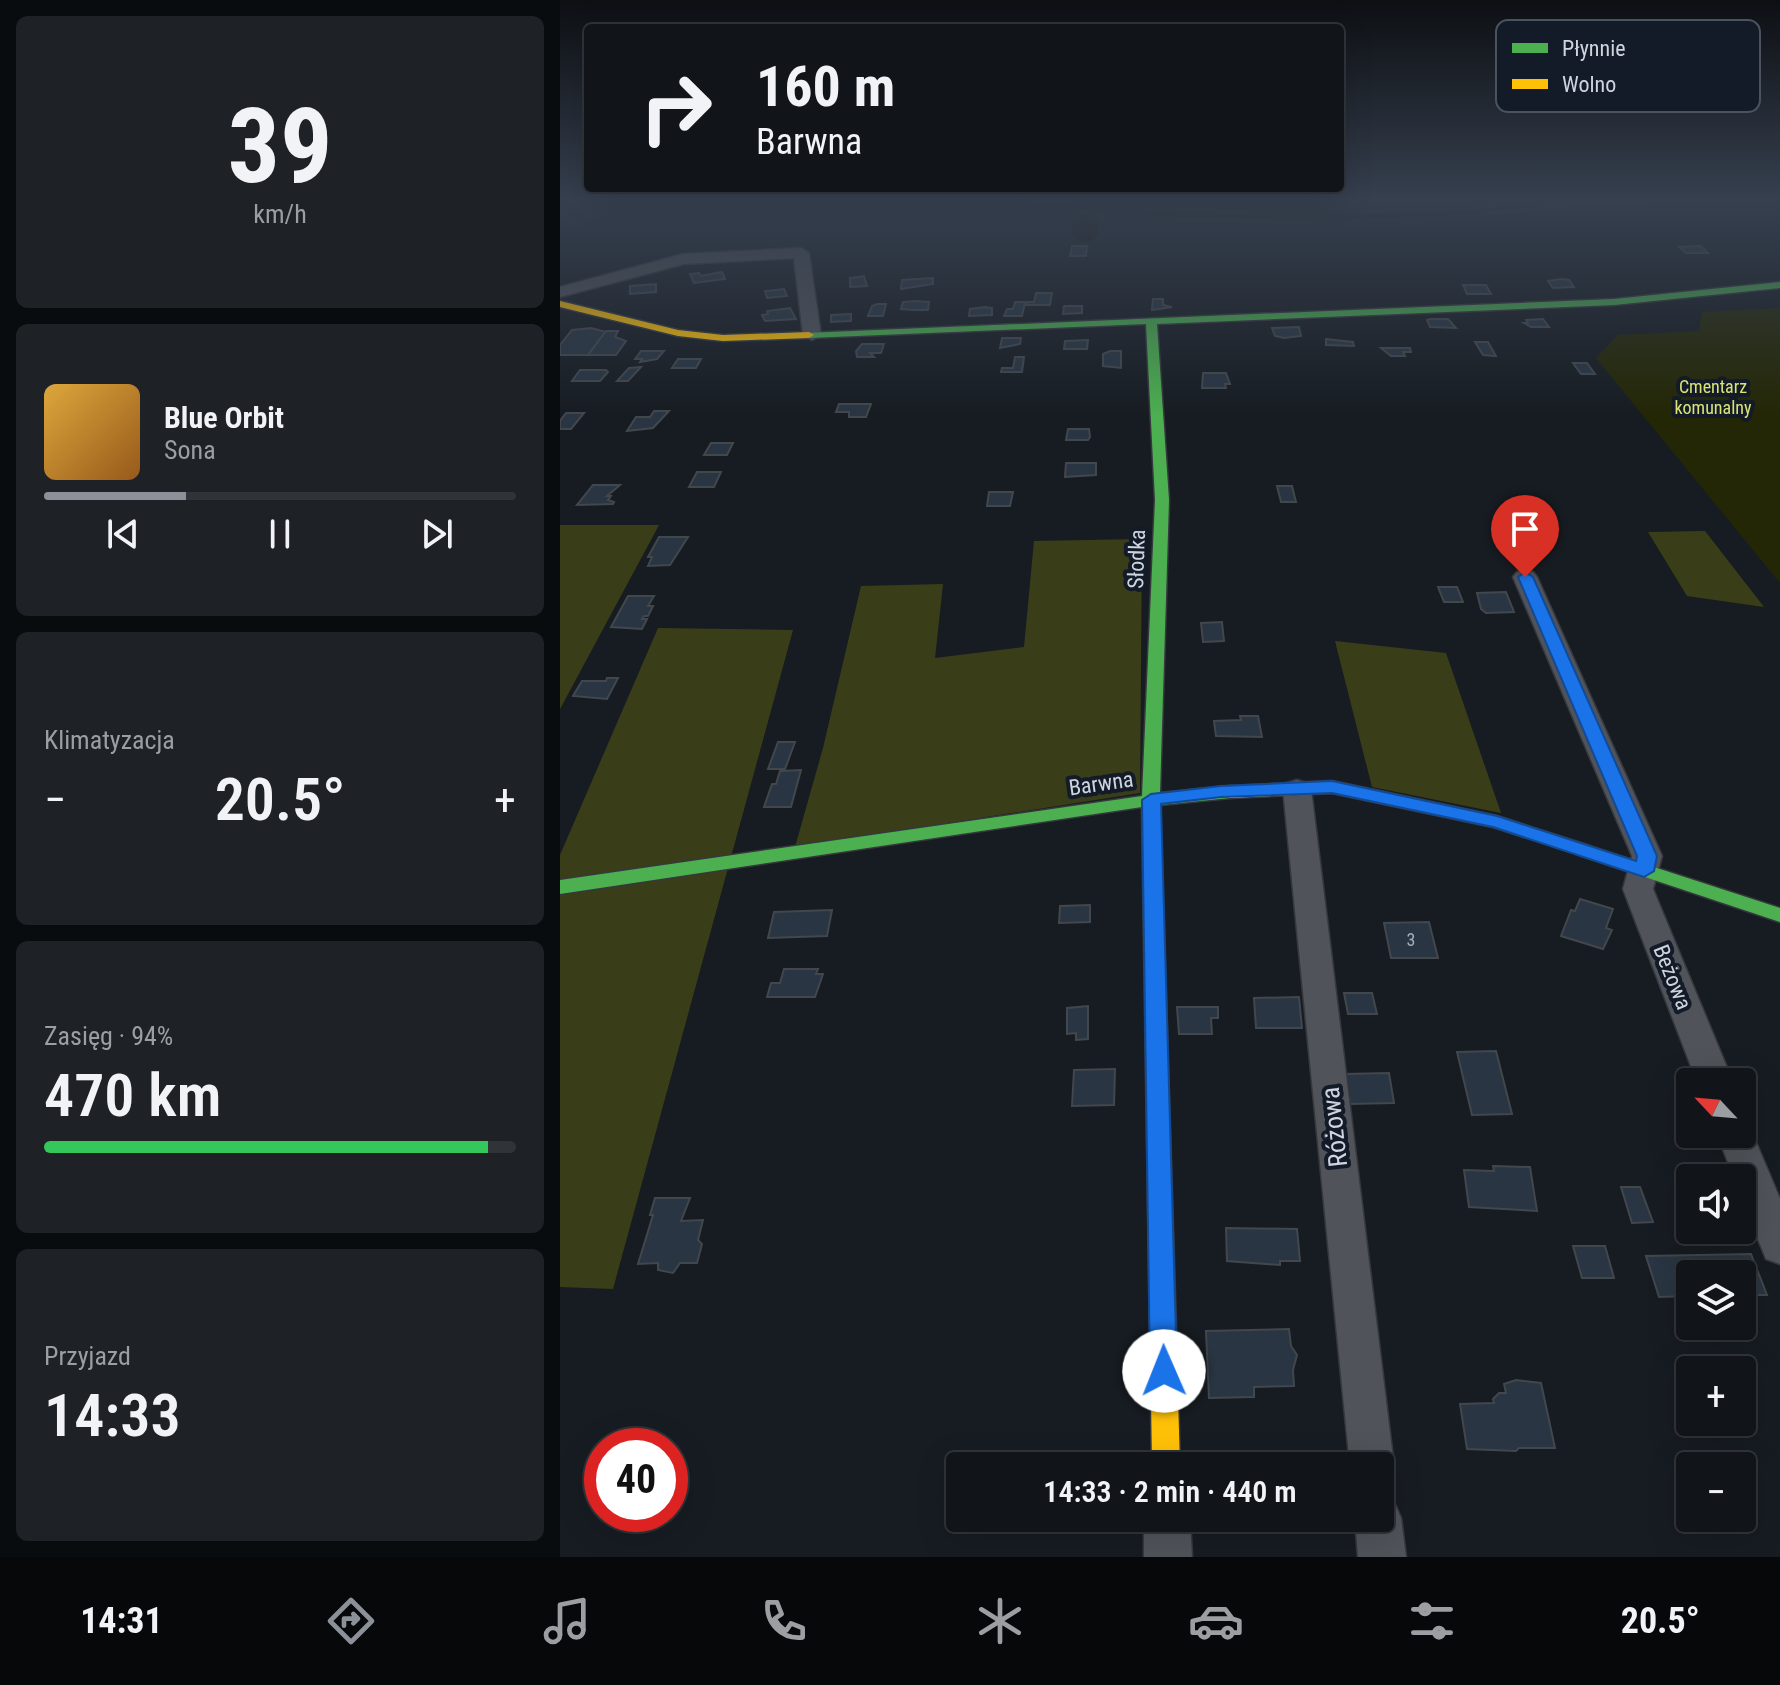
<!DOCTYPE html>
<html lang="pl">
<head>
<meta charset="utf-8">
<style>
  :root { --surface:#11151a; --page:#1e2227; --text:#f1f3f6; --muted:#9c9fa2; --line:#303439; --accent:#8c9099 }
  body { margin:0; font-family:"Roboto Condensed",sans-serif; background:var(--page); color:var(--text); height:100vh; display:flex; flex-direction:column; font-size:30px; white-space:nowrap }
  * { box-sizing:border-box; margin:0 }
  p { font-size:26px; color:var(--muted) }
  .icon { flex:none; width:44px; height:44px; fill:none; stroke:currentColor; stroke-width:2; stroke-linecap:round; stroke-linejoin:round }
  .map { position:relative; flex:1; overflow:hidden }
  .sheet { display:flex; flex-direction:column; gap:16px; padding:16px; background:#090c0e; width:560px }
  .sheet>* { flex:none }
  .hud { position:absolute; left:24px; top:24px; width:760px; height:168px; border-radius:8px; box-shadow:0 8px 32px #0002,0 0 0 2px var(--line); background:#11151a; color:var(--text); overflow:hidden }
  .needle { width:52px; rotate:296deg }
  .controls { position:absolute; left:1116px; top:1068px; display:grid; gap:16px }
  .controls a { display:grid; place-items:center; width:80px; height:80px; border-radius:8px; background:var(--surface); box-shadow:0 8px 32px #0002,0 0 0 2px var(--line); font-size:40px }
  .speed { position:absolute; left:24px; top:1428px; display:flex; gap:16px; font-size:40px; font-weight:700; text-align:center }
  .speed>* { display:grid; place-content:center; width:104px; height:104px; border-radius:50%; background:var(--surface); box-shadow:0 8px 32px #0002,0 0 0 2px var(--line); line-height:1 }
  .speed .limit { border:12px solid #d22; background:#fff; color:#111 }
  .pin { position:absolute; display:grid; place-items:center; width:68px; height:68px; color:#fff; margin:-82px -34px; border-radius:50% 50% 50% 0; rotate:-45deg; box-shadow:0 0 8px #0007 }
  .pin .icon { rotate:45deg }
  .me { position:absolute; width:88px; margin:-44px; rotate:359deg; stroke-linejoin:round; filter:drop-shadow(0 0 6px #0008) }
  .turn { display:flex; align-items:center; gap:28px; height:168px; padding:0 40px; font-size:36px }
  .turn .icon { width:104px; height:104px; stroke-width:2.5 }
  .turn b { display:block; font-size:56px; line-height:68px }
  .big { font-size:60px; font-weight:600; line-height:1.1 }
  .sheet .widget { flex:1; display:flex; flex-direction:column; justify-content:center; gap:12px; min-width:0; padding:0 28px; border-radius:12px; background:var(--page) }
  .sheet .dial { align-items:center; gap:0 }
  .dial b { font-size:104px; line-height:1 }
  .song { display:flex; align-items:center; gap:24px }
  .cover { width:96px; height:96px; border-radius:12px; background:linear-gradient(135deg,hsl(40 70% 55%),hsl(30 70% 35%)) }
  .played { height:8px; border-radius:4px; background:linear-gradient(90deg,var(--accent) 30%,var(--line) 30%) }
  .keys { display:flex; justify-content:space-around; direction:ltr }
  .heat { display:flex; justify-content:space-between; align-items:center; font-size:44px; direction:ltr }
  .charge { height:12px; border-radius:6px; background:linear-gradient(90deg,#34c759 94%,var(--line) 0) }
  .trip { position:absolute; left:386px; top:1452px; width:448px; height:80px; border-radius:8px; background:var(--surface); box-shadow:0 8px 32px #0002,0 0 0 2px var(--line); font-weight:600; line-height:80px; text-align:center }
  .dock { display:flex; height:128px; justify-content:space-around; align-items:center; background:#07080a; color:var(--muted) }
  .dock .icon { width:56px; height:56px }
  .dock .on { color:var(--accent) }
  .dock b { font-size:36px; color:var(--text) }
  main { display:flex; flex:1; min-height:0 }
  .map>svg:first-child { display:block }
  .green { fill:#242705 }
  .forest { fill:#3a3e18 }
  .water { fill:#0e0f03 }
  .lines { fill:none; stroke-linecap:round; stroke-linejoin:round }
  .stream { stroke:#0e0f03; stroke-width:4 }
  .building { fill:#293542; stroke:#42474c; stroke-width:2 }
  .street-casing { stroke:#35383d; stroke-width:3 }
  .fast-casing { stroke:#35383d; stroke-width:3 }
  .slow-casing { stroke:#35383d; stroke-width:3 }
  .street { fill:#50545a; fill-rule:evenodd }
  .fast { fill:#4caf50; fill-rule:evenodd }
  .slow { fill:#ffc107; fill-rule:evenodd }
  .route { fill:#1a73e8; stroke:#114b97; stroke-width:2 }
  .labels { text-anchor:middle; stroke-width:8; stroke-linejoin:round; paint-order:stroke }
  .far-park-label { font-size:18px; fill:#dbe473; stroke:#121b27 }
  .number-label { font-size:18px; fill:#a6adb7 }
  .street-label { font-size:22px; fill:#cfd5de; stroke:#121b27 }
  .near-street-label { font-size:26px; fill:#cfd5de; stroke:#121b27 }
  .key { fill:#121b27; stroke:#4b535e; stroke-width:2 }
  .key-label { font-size:22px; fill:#cfd5de }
</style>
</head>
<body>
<main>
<section class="sheet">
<div class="widget dial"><b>39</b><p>km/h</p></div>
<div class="widget">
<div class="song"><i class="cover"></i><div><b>Blue Orbit</b><p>Sona</p></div></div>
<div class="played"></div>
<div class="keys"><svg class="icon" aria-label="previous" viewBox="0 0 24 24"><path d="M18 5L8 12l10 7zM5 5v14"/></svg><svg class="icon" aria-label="pause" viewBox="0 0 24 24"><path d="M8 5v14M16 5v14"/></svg><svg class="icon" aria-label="next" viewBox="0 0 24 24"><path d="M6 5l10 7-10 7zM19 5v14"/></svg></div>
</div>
<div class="widget"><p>Klimatyzacja</p>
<div class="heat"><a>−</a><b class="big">20.5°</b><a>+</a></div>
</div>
<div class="widget"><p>Zasięg · 94%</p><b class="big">470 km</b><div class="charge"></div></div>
<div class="widget"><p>Przyjazd</p><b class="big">14:33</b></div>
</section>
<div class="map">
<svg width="1220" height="1557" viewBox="0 0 1220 1557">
  <rect width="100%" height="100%" fill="#171c22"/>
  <path class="green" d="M1220 308V583L1036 358 1058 335 1139 331 1142 312Z"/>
  <g class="forest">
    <path d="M981 198H1155L933 214 906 207 981 201Z"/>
    <path d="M0 525H99L0 709Z"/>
    <path d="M1145 531 1204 607 1127 596 1088 532Z"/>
    <path d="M582 539 580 793 235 847 263 748 301 586 383 584 375 658 464 647 474 541Z"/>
    <path d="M98 628 233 630 53 1289 0 1287V855Z"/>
    <path d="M775 641 886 653 941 813 812 787Z"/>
  </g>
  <circle class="water" cx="525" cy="228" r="14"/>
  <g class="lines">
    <path class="stream" d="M409 198C570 216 732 222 893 213 936 211 978 203 1020 198"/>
  </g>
  <g class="building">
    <path d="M512 246H527L526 256H510Z"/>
    <path d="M1141 246 1148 253H1126L1119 247Z"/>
    <path d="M162 272 165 279 134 283 130 274 139 273 141 276Z"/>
    <path d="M304 276 307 286 290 287V278Z"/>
    <path d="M373 278V284L341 289 342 280Z"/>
    <path d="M1001 279 1009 280 1014 287 993 288 988 281Z"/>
    <path d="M96 284V292L70 294V286Z"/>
    <path d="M903 285H926L931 294H907Z"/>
    <path d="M224 289 227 296 207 298 205 291Z"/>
    <path d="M476 293H492L490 305H466L467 302H474Z"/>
    <path d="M593 299H603V305L612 307 592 310Z"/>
    <path d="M343 302 356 301 369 302 368 310H354L341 309Z"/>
    <path d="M455 302H465L462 316H444L447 309H453Z"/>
    <path d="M317 304H326L323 316H308L312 306Z"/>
    <path d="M504 306H522V313L503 314Z"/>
    <path d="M425 307 432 308V315L409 316 410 309Z"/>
    <path d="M230 308 236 319 205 321 202 315 208 314 207 311Z"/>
    <path d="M291 314V321L271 322V315Z"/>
    <path d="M871 319H888L896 328 870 327 867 320Z"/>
    <path d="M983 319 989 327H971L964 323H968L966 320Z"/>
    <path d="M739 327 741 336 724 338 715 336 712 328Z"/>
    <path d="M31 328 46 332 28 355H0V345L12 330Z"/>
    <path d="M46 331H58L55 337 66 341 56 355H28Z"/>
    <path d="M442 338H461L460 344 440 348Z"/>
    <path d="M766 339 793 342 794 346 766 345Z"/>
    <path d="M528 340 527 349H504L505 341Z"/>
    <path d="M915 342H928L936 356 923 355Z"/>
    <path d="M302 344H324L321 353H310L314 357H297L296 351Z"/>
    <path d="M821 348H850L851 352H843L845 356H831Z"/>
    <path d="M81 351H104L97 359 80 362 82 359H75Z"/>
    <path d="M550 351H561V368L543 366V354Z"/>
    <path d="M455 357H464L462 372H441L442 368H453Z"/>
    <path d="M118 359H141L136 368H112Z"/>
    <path d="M1013 363H1027L1035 374H1021Z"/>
    <path d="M81 367 68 381H57L69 368Z"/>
    <path d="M20 370H46L48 372 40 381H12Z"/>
    <path d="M643 373H666L670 384H665L666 388H642Z"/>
    <path d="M279 404H311L306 417H289V412H276Z"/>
    <path d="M94 411H109L93 428 67 431 76 417H90Z"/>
    <path d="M6 413H24L11 429H0V421Z"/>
    <path d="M508 429H529L530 437 528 440H506Z"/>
    <path d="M151 443H173L167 455H144Z"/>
    <path d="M506 463H536V475L505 477Z"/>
    <path d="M137 472H161L154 487H129Z"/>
    <path d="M33 485H60L47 496H51L48 500 54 502 53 504 17 505Z"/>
    <path d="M717 486H732L736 502H721Z"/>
    <path d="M429 492H453L450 506H427Z"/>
    <path d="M99 537H128L110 565 88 566 92 557H88Z"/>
    <path d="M878 587H897L903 602H884Z"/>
    <path d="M946 592 954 612 926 613 921 609 917 593Z"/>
    <path d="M68 596H94L88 606H93L88 616H84L82 619H87L82 629 51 627Z"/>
    <path d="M662 622 664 641 643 642 641 623Z"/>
    <path d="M47 678H58L47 699 13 696 22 681H46Z"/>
    <path d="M680 716H698L702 737 656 736 654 721 681 720Z"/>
    <path d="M218 742H235L225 769H208Z"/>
    <path d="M241 770 231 807H204L212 784H216L220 771Z"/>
    <path d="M1020 899 1053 909 1046 928 1052 930 1043 949 1001 936 1011 910 1015 911Z"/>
    <path d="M530 905V922L499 923 500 906Z"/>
    <path d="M272 910 267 936 208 938 214 912Z"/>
    <path d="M869 922 878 958H831L824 923Z"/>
    <path d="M224 969H258L256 974H263L255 997H207L211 983H220Z"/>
    <path d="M784 993H812L817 1014H788Z"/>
    <path d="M739 997 742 1028H696L694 998Z"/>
    <path d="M528 1006V1039L516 1040V1033L507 1034V1008Z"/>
    <path d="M617 1007H658V1018H651L652 1034H619Z"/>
    <path d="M936 1051 952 1114 912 1115 897 1052Z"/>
    <path d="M555 1069 554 1105 512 1106 514 1070Z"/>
    <path d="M829 1073 834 1103 790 1104 785 1074Z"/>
    <path d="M933 1166 970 1167 977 1211 909 1207 904 1170 934 1171Z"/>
    <path d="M1061 1187H1080L1093 1222 1072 1223Z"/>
    <path d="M95 1198H130L121 1221 143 1220 138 1240 142 1244 137 1263H120L113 1273 98 1270V1263L78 1264 93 1215H90Z"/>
    <path d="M666 1228 737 1229 740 1261H720V1265L667 1261Z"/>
    <path d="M1013 1246H1045L1054 1278H1022Z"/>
    <path d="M1191 1254 1207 1295H1182V1274H1130V1306L1127 1296 1099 1297 1086 1256Z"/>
    <path d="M1182 1302 1196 1333 1162 1334 1159 1326H1182Z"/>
    <path d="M729 1329 731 1346 737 1355 733 1370 734 1386 694 1387V1397L649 1398 646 1331Z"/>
    <path d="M956 1380 981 1383 995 1448H959L956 1451 907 1449 900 1404 934 1403 933 1399 939 1393H946L944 1384Z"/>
  </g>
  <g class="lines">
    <defs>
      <g id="street">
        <path d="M241 248 249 253 261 335 252 340 243 335 234 258 124 264 0 297V287L123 254Z"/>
        <path d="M965 570 973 572 977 577 1102 856 1093 889 1173 1082H1137L1063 889 1072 856 953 577 957 572Z"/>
        <path d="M737 780 747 783 751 789 834 1466 828 1482 820 1485V1466H790L723 789 727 783Z"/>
        <path d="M1182 1121 1188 1123 1220 1199V1264L1206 1259 1182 1200V1178H1174L1157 1134H1182Z"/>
        <path d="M820 1496 834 1502 841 1518 846 1557H798L795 1518H820Z"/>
        <path d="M584 1518H630L632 1557H584Z"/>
      </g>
      <g id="fast">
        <path d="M1220 282V288L1054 305 597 324 609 500 600 793 670 786 679 792 670 798 600 805 616 1330 612 1339 603 1342 594 1339 590 1330 582 807 0 894V880L582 796 595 500 586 324 249 338 244 335 245 333 1054 299Z"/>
        <path d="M1023 844 1220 908V922L1016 854 1013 850 1016 846Z"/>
      </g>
      <g id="slow">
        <path d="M0 301 118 330 163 335 249 332 254 335 249 338 163 341 118 336 0 307Z"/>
        <path d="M772 781 937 816 1030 846 1033 850 1023 856 933 827 772 793 670 798 661 792 670 786Z"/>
        <path d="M603 1318 612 1321 616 1330 620 1466H592L590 1330 594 1321Z"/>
      </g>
    </defs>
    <use href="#street" class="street-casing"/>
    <use href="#fast" class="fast-casing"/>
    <use href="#slow" class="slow-casing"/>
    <use href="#street" class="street"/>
    <use href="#fast" class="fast"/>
    <use href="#slow" class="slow"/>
  </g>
  <linearGradient id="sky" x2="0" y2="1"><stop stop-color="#0d0f13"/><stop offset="0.48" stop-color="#36404f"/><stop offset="1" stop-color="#36404f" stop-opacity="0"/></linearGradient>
  <rect width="1220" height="416" fill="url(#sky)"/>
  <path class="route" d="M965 572 973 577 1097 856 1094 871 1084 877 933 827 772 793 661 797 601 804 617 1371 613 1380 604 1384 594 1380 590 1371 582 800 591 794 661 786 772 781 937 816 1076 861 1077 856 958 577Z"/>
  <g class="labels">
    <g class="far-park-label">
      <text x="1153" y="393">Cmentarz<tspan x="1153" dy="21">komunalny</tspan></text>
    </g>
    <g class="number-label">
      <text x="851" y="946">3</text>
    </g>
    <g class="street-label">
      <text transform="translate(576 559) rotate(-88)" y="8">Słodka</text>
      <text transform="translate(541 783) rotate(-8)" y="8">Barwna</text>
      <text transform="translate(1113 977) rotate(68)" y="8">Beżowa</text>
    </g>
    <g class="near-street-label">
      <text transform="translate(774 1127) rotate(-96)" y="9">Różowa</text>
    </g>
  </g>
  <rect x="936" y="20" width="264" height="92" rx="12" class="key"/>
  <rect x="952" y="43" width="36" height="10" fill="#4caf50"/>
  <rect x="952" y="79" width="36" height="10" fill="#ffc107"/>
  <g class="key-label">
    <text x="1002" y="56">Płynnie</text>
    <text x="1002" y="92">Wolno</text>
  </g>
</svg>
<div class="controls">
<a><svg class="needle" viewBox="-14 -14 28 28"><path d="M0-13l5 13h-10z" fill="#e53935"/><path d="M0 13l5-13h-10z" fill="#9c9fa2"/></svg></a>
<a><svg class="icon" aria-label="sound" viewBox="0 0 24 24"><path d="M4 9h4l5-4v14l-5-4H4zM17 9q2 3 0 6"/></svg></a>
<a><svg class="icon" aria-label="layers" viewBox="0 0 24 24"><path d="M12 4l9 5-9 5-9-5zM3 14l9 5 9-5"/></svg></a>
<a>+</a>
<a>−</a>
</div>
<div class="speed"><div class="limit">40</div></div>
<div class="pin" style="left:965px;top:577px;background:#d93025"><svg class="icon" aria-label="arrive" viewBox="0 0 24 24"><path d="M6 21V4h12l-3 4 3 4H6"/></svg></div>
<svg class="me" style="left:604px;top:1371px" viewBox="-20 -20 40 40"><circle r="19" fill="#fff"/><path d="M0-13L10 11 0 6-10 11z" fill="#1a73e8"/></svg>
<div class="trip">14:33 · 2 min · 440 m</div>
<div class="hud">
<div class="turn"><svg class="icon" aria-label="right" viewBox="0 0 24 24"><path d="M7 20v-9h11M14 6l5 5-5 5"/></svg><div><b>160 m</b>Barwna</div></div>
</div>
</div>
</main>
<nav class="dock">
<b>14:31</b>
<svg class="icon on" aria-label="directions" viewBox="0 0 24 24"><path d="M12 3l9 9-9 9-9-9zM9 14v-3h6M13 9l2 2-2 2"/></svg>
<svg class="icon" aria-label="music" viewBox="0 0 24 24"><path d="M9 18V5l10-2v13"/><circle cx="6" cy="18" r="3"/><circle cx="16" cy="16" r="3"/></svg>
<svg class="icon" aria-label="phone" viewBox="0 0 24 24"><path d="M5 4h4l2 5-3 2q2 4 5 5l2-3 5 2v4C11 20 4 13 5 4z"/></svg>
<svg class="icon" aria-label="climate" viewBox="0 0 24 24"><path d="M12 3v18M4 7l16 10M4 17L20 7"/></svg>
<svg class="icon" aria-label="car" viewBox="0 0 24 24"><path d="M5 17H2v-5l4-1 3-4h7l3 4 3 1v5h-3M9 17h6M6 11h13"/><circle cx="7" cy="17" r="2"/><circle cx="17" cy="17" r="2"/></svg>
<svg class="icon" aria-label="filters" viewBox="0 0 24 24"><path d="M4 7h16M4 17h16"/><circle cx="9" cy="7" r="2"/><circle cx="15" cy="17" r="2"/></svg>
<b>20.5°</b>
</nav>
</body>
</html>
